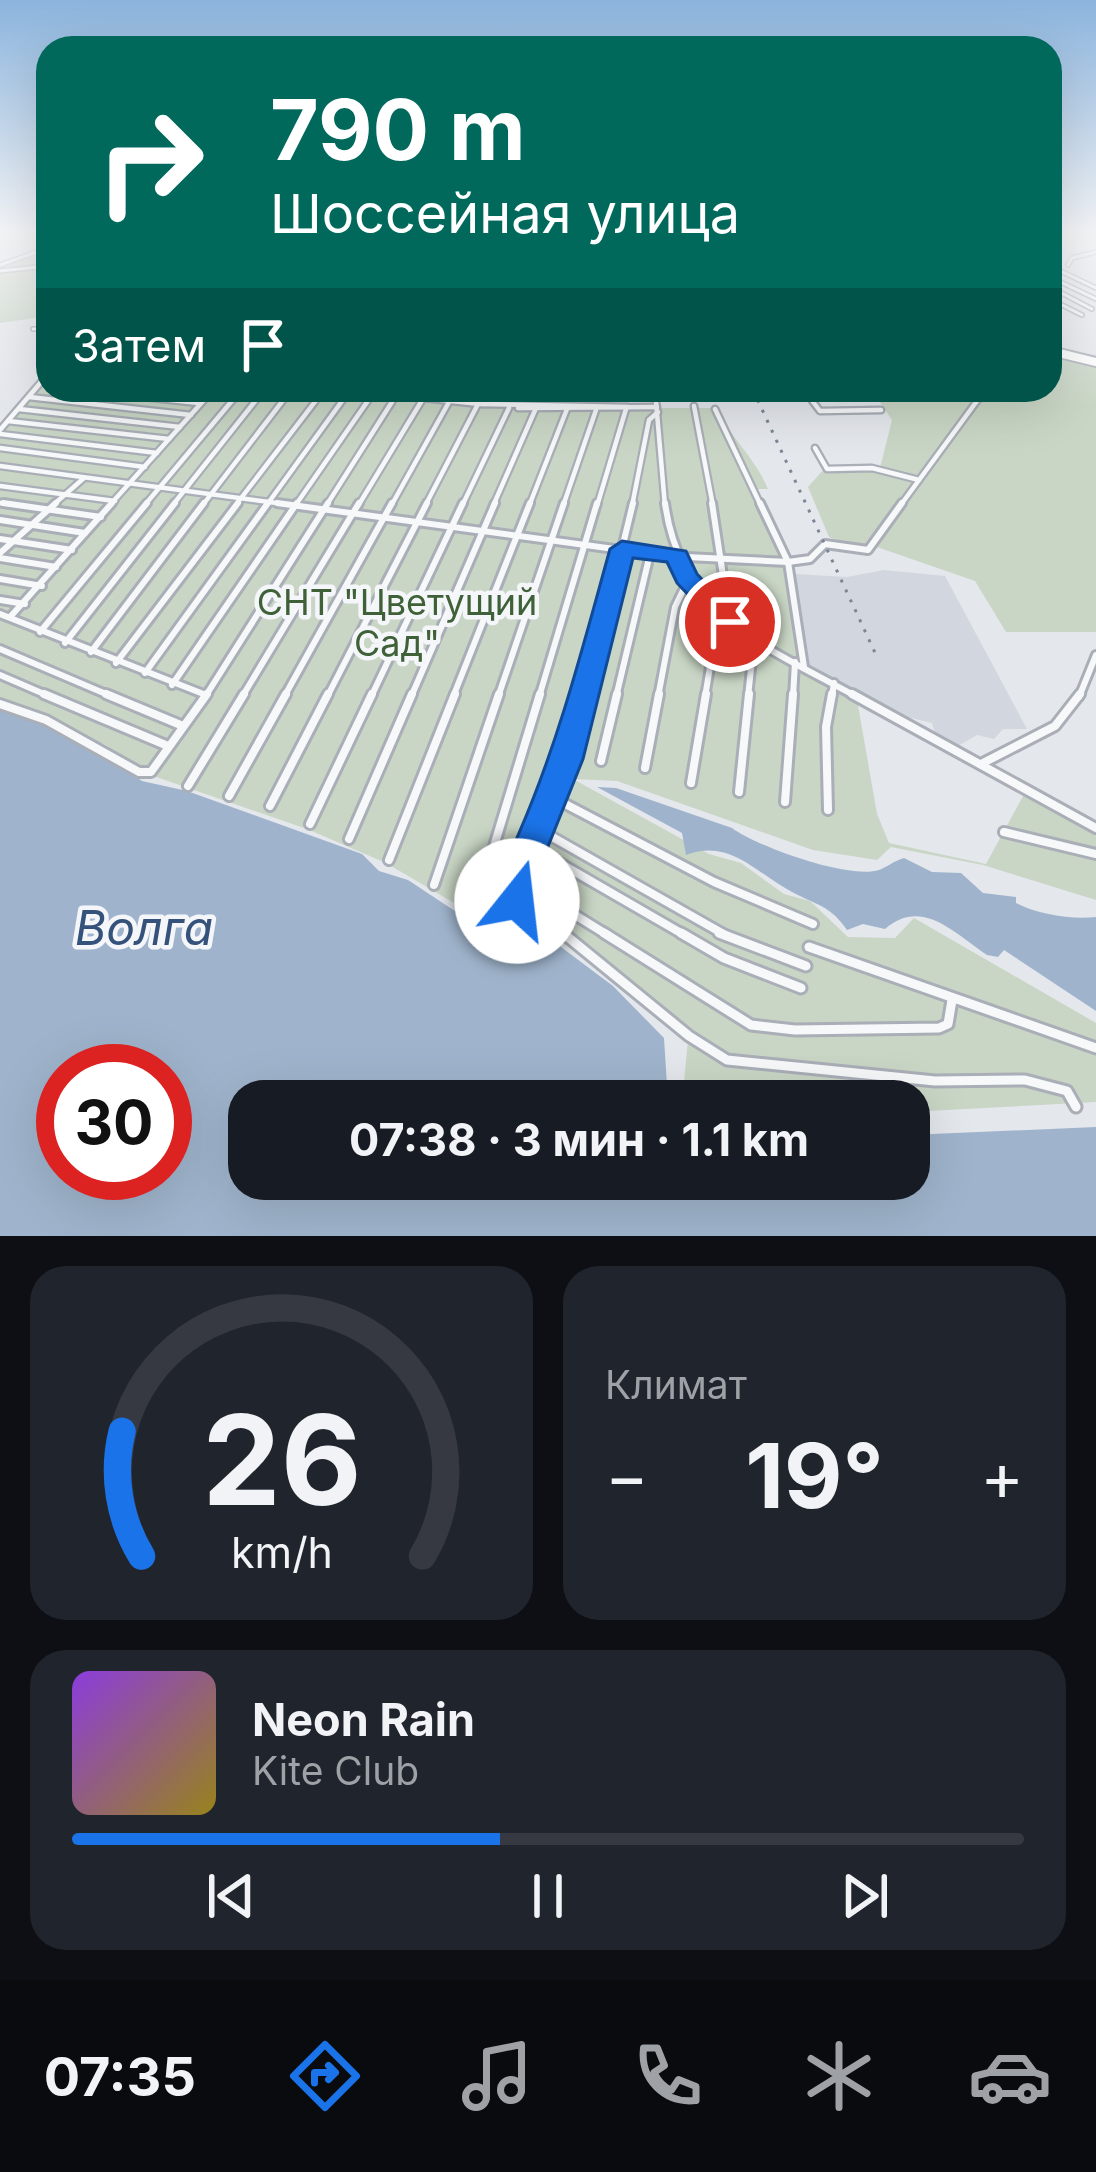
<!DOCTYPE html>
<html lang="ru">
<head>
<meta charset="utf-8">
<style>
  :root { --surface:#171b24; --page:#20242c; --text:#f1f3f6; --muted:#9ea1a6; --line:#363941; --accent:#1a73e8 }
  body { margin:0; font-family:Inter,sans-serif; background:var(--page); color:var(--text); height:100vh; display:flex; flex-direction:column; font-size:45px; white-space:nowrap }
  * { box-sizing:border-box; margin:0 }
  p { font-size:39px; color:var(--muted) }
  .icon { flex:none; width:66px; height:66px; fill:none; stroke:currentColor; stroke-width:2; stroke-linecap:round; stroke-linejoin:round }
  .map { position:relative; height:1236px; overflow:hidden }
  .side { display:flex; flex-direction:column; gap:30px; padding:30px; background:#0d0f14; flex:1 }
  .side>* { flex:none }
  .guide { position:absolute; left:36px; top:36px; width:1026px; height:366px; border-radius:36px; box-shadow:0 12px 48px #0002; background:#00695c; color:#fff; overflow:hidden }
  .speed { position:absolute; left:36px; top:1044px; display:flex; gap:24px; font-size:60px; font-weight:700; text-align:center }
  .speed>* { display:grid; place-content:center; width:156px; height:156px; border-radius:50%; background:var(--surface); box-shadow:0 12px 48px #0002; line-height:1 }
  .speed .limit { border:18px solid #d22; background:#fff; color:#111 }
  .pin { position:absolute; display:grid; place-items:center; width:102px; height:102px; color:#fff; margin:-51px; border:6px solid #fff; border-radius:50%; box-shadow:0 3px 12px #0007 }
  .me { position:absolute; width:132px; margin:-66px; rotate:16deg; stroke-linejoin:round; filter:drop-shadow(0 0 9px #0008) }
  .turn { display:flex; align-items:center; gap:42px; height:252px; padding:0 36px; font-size:54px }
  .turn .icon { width:156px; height:156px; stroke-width:2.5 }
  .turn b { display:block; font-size:84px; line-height:102px }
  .then { display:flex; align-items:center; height:114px; padding:0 36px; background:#0003; gap:24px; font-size:45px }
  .big { font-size:90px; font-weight:700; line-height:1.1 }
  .side .tile { flex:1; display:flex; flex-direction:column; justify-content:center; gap:18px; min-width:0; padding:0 42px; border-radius:36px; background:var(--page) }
  .side .dial { align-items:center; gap:0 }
  .dial svg { height:312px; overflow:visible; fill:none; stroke:var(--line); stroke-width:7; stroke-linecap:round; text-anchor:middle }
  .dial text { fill:var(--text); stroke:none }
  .song { display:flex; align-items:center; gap:36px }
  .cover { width:144px; height:144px; border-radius:18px; background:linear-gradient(135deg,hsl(270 70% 55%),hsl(50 70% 35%)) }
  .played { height:12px; border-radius:6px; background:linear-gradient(90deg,var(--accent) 45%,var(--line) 45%) }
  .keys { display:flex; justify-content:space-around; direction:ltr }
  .heat { display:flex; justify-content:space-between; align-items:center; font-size:66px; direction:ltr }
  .side .tiles { flex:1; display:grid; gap:30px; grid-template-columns:1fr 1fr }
  .tile:last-child { grid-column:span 2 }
  .trip { position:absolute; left:228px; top:1080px; width:702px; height:120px; border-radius:36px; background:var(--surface); box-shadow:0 12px 48px #0002; font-weight:700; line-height:120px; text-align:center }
  .dock { display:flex; height:192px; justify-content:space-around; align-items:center; background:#090b0e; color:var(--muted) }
  .dock .icon { width:84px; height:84px }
  .dock .selected { color:var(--accent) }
  .dock b { font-size:54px; color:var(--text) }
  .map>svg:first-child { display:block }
  .built { fill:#d2d6de }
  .green { fill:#c9d6c5 }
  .water { fill:#9fb4cc; fill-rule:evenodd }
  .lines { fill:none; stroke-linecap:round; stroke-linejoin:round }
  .street-far4-casing { stroke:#a9aeb7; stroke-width:6 }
  .street-far3-casing { stroke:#a9aeb7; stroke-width:9 }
  .street-far2-casing { stroke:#a9aeb7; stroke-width:12 }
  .street-far1-casing { stroke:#a9aeb7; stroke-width:14 }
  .street-casing { stroke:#a9aeb7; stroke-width:15 }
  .secondary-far1-casing { stroke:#a9aeb7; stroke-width:9 }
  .secondary-casing { stroke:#a9aeb7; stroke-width:12 }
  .street-far4 { stroke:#f7f8fa; stroke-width:3 }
  .street-far3 { stroke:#f7f8fa; stroke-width:4.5 }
  .street-far2 { stroke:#f7f8fa; stroke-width:6 }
  .street-far1 { stroke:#f7f8fa; stroke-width:8 }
  .street { stroke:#f7f8fa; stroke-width:9 }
  .secondary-far1 { stroke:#fff; stroke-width:6 }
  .secondary { stroke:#fff; stroke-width:8 }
  .rail { stroke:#7d8696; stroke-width:3; stroke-dasharray:3 8; stroke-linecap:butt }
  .route { fill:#1a73e8; stroke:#114b97; stroke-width:3 }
  .labels { text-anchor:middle; stroke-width:9; stroke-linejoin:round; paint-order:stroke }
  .park-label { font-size:36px; fill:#3f6138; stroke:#f4f6f9 }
  .near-water-label { font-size:48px; font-style:italic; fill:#34527a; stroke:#f4f6f9 }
</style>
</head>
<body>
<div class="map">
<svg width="1096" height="1236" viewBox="0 0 1096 1236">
  <rect width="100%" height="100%" fill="#e4e7ec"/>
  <path class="built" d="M884 570 945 576 1027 729H1003L994 739 977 735 956 747 936 737 932 723 903 716 807 664 794 574 847 577Z"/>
  <g class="green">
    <path d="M48 249V316L0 323V266Z"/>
    <path d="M1050 351 1096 362V632H1006L975 581 874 546 868 552 829 537 808 487 825 468H880L892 420 872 390H1050Z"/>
    <path d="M48 375V390H483L481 404 507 408H717C731 439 754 456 768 489H753L789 563 803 665 856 694 877 814 889 843 986 864 1028 787 1096 825V900L983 865 891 847 877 860 813 850 617 781 573 779 709 854 741 863 784 894 810 901 848 937 895 938 914 918 1096 1023V1102L909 1112V1101H698L684 1082 689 1030 566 935 461 907 386 863 307 829 142 772 106 745 0 700V429Z"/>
  </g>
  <g class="water">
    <path d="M0 709 19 711 92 746 142 781 187 791 362 854 379 871 408 880 470 921 553 941 613 986 664 1038 668 1101H249V1179H909V1135L1096 1127V1236H0ZM63 1071H165V1173H63Z"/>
    <path d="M597 787 616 788 732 828C756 846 849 880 879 870 887 867 894 861 904 858L932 872 961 873 983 893 1016 897V903C1037 914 1072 920 1096 917V1011L1004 950 998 957 987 955C954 933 922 897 885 929L863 924 847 930C830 905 816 905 792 892 757 874 730 838 686 855L682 833Z"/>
  </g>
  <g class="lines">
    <defs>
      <g id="street-far4">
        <path d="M0 265 48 248"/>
        <path d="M1068 265 1072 258 1096 252"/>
        <path d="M1050 266 1096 288"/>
        <path d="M0 271 48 266"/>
        <path d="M1050 277 1096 299"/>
        <path d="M1050 287 1092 309"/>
        <path d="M1050 299 1082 315"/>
        <path d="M33 329H48"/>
      </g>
      <g id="street-far3">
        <path d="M77 390 199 403"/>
        <path d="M347 390 480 404 628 407"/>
        <path d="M632 390 655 391"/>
        <path d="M655 390 665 506"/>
        <path d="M804 390 820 411 881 410"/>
        <path d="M806 392 871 390"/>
        <path d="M29 397 191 415"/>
        <path d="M484 404 486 390"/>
        <path d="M694 406 713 506"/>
        <path d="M518 408 657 407"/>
        <path d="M19 409 180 427"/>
        <path d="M715 409 761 506"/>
        <path d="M8 421 169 439"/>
        <path d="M0 430 48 374"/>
        <path d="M0 434 157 453"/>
        <path d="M0 448 145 467"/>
        <path d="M815 448 827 469 872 468 919 480"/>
        <path d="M0 466 299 506"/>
        <path d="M0 486 115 501"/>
        <path d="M0 503 25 506"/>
        <path d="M52 506 84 478"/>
        <path d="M109 506 213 390"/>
        <path d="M144 506 241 390"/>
        <path d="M172 506 264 390"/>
        <path d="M202 506 291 390"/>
        <path d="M235 506 324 390"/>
        <path d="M266 506 350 390"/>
        <path d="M295 506 374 392"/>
        <path d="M326 506 397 394"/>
        <path d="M358 506 424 397"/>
        <path d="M391 506 449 402"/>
        <path d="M425 506 478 404"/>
        <path d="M462 506 509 408"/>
        <path d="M493 506 536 408"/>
        <path d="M529 506 567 409"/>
        <path d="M563 506 596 410"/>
        <path d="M597 506 626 409"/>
        <path d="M632 506 649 420 658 412"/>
        <path d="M900 506 985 390"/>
      </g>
      <g id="street-far2">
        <path d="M3 503 101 517"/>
        <path d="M277 503 666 556 788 562 810 559 825 544 868 550 902 503"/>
        <path d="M665 503C680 617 767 647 857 697"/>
        <path d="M712 503 730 622"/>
        <path d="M760 503 788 562 804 667"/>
        <path d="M0 520 85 533"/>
        <path d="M0 539 72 550"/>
        <path d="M0 553 56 503"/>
        <path d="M0 558 56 567"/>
        <path d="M0 579 42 586"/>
        <path d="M0 600 25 604"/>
        <path d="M0 614 206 695"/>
        <path d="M11 616 112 503"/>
        <path d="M40 632 147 503"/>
        <path d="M65 643 175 503"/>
        <path d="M0 649 113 697"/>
        <path d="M91 652 204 503"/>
        <path d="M116 663 238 503"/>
        <path d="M145 673 268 503"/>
        <path d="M0 675 51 697"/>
        <path d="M172 685 297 503"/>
        <path d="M205 697 328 503"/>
        <path d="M242 697 359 503"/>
        <path d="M284 697 392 503"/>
        <path d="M327 697 427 503"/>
        <path d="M371 697 463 503"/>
        <path d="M411 697 495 503"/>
        <path d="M453 697 530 503"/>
        <path d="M498 697 564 503"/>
        <path d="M539 697 597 503"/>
        <path d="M586 697 633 503"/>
        <path d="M616 697 650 554"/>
        <path d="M658 697 675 607 688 580"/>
        <path d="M705 697 719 613"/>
        <path d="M748 697 754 640"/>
        <path d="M793 697 795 662"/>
        <path d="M832 697 834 683"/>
        <path d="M1079 697 1096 655"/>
      </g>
      <g id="street-far1">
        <path d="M44 694 168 746"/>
        <path d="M106 694 183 726"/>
        <path d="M540 694 475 909 484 920 505 915 517 901 524 864 569 754 587 694"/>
        <path d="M852 694 1096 828"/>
        <path d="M0 704 46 720 139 772H151L207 694"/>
        <path d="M601 761 617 694"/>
        <path d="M981 764 1055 726 1080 694"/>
        <path d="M645 768 659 694"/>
        <path d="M691 783 706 694"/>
        <path d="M188 786 244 694"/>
        <path d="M739 792 749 694"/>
        <path d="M229 796 286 694"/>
        <path d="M552 797 714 882 813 924"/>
        <path d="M785 802 793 694"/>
        <path d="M270 806 328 694"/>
        <path d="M828 810 826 727 832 694"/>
        <path d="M310 824 372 694"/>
        <path d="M540 830 727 936"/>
        <path d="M1004 832 1096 854"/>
        <path d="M349 839 412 694"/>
        <path d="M532 847 686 936"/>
        <path d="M389 860 455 694"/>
        <path d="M517 879 609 936"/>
        <path d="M434 885 499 694"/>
        <path d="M519 897 567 936"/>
      </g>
      <g id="street">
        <path d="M563 933 689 1036 727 1060 935 1081 1025 1080 1067 1091 1076 1107"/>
        <path d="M604 933 751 1025 795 1030 939 1028 948 1024 952 1000"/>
        <path d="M681 933 724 958 801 988"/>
        <path d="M719 933 806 966"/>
        <path d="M809 947 1096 1048"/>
      </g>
      <path id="secondary-far1" d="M1050 351 1068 355"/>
      <path id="secondary" d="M1055 352 1096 362"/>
    </defs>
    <use href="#street-far4" class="street-far4-casing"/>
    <use href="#street-far3" class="street-far3-casing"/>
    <use href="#street-far2" class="street-far2-casing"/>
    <use href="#street-far1" class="street-far1-casing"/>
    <use href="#street" class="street-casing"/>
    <use href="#secondary-far1" class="secondary-far1-casing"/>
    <use href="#secondary" class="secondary-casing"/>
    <use href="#street-far4" class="street-far4"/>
    <use href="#street-far3" class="street-far3"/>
    <use href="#street-far2" class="street-far2"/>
    <use href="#street-far1" class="street-far1"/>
    <use href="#street" class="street"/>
    <use href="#secondary-far1" class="secondary-far1"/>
    <use href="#secondary" class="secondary"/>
    <path class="rail" d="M753 390 877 657"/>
  </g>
  <linearGradient id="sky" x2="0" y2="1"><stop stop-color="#8bb4dd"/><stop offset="0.57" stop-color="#f3f4f6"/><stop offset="1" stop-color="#f3f4f6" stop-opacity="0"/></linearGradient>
  <rect width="1096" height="407" fill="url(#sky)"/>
  <path class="route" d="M622 541 686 551 697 574 743 622 730 630 720 628 677 583 667 562 633 558 583 759 535 879 530 912 517 917 504 912C491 885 508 859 519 833 559 741 583 646 610 549Z"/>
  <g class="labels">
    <g class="park-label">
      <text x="397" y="615">СНТ "Цветущий<tspan x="397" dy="41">Сад"</tspan></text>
    </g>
    <g class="near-water-label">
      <text x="144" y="945">Волга</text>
    </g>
  </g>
</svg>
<div class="speed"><div class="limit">30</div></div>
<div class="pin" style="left:730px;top:622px;background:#d93025"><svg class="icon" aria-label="arrive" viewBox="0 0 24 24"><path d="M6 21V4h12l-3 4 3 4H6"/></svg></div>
<svg class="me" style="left:517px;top:901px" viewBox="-20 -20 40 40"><circle r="19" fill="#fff"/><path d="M0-13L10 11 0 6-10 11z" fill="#1a73e8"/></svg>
<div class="trip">07:38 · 3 мин · 1.1 km</div>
<div class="guide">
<div class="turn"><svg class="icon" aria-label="right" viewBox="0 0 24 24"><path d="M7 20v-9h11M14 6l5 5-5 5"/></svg><div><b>790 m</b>Шоссейная улица</div></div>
<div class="then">Затем<svg class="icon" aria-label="arrive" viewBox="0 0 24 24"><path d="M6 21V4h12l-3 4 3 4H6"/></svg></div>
</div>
</div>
<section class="side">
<div class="tiles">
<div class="tile dial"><svg viewBox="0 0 100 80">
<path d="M14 69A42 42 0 1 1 86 69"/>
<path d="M14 69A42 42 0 0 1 9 37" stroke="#1a73e8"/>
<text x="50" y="56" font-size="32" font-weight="700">26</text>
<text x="50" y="72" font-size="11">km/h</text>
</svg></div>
<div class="tile"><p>Климат</p>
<div class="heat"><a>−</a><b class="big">19°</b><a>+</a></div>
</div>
<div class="tile">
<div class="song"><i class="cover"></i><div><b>Neon Rain</b><p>Kite Club</p></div></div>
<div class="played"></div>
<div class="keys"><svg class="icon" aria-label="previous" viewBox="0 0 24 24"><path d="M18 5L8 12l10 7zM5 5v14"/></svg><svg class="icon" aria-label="pause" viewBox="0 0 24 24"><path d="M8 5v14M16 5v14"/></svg><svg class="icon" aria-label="next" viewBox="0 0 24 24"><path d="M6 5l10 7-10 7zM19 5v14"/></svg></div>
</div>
</div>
</section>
<nav class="dock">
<b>07:35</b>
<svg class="icon selected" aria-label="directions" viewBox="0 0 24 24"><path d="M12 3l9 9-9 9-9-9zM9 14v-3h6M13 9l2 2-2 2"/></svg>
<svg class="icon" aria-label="music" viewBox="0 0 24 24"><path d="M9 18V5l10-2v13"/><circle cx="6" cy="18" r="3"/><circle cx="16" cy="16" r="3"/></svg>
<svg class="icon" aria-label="phone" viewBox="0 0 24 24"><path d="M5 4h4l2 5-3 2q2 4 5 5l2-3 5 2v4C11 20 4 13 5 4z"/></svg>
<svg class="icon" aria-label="climate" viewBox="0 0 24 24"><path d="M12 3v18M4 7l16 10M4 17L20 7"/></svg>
<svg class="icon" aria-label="car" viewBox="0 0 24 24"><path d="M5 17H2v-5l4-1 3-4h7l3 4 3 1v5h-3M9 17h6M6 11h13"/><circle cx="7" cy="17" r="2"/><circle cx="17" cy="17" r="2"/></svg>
</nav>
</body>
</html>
